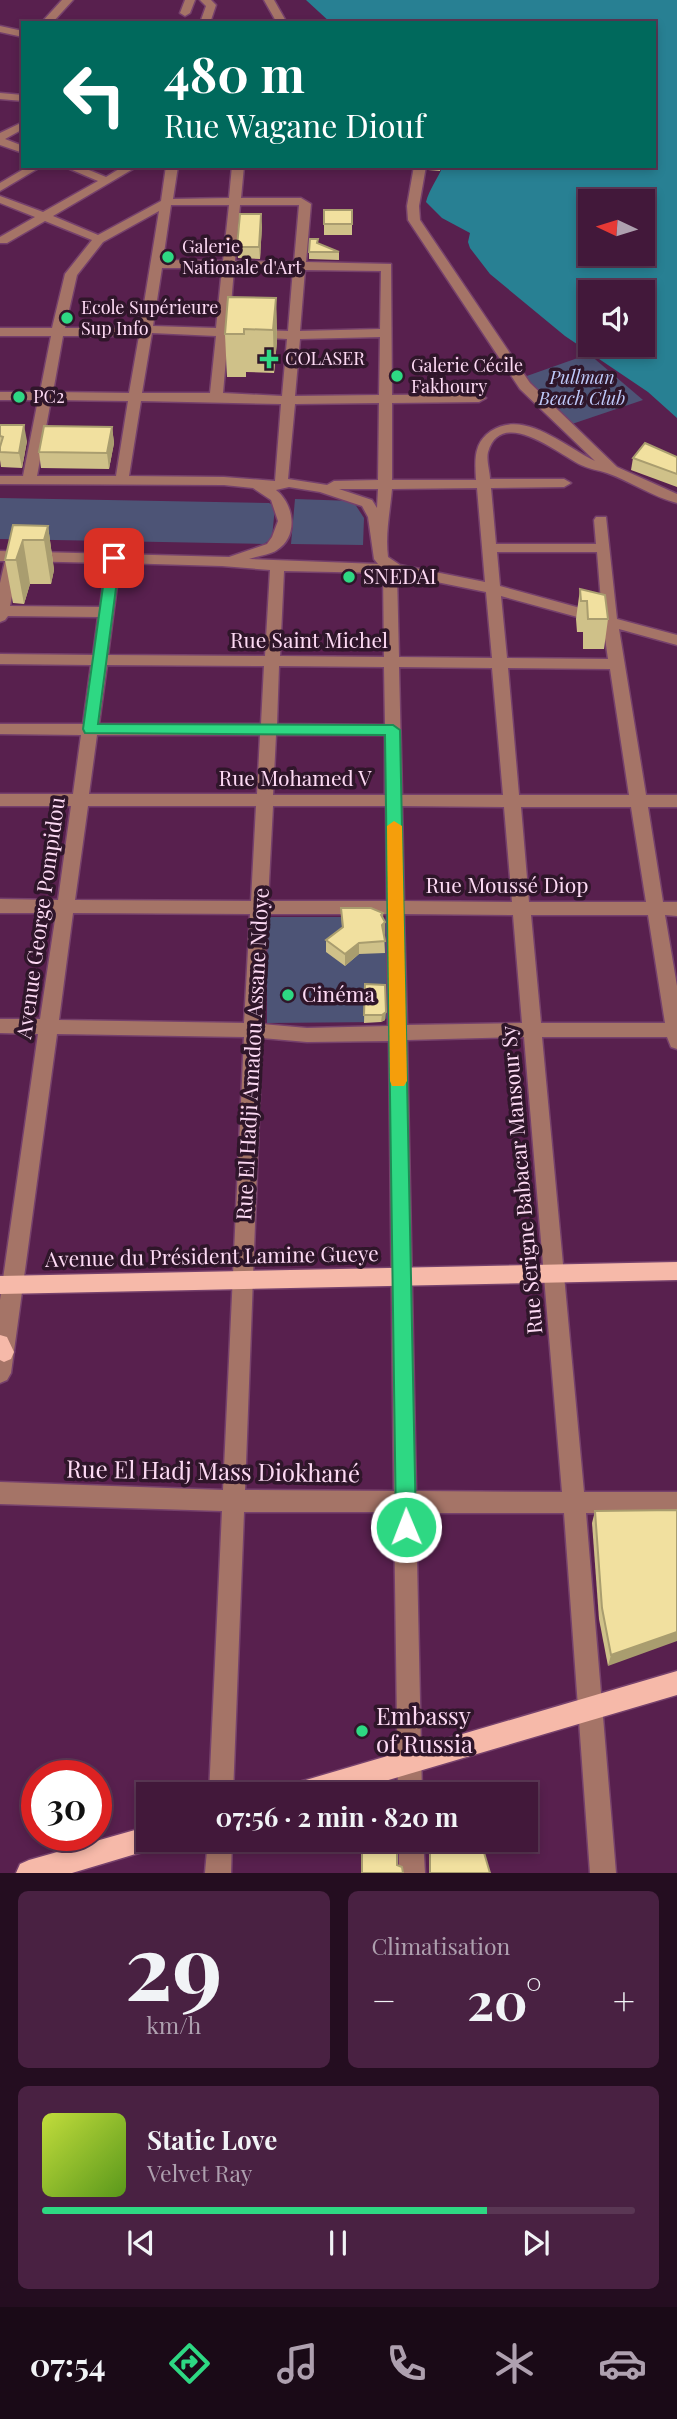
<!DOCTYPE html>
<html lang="fr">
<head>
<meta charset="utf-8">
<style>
  :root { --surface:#42183a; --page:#492142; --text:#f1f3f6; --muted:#aea0af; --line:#5a3754; --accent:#2ed883 }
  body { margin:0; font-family:"Playfair Display",serif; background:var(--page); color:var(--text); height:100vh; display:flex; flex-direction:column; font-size:26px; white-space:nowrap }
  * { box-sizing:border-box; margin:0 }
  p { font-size:23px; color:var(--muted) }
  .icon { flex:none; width:38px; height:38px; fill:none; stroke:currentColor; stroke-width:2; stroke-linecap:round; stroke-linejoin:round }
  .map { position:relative; height:1873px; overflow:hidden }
  .details { display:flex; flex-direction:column; gap:18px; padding:18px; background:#240d20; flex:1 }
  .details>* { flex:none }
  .top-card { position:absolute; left:21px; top:21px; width:635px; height:147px; border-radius:0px; box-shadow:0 4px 10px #0003,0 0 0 2px var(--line); background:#00695c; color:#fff; overflow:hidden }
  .needle { width:46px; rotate:274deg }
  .buttons { position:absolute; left:578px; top:189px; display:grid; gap:14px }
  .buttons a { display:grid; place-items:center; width:77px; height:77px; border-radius:0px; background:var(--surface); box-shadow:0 4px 10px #0003,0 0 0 2px var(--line); font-size:35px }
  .speed { position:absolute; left:21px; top:1760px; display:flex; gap:14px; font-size:35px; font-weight:700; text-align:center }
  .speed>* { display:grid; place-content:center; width:91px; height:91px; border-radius:50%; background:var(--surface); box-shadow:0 4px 10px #0003,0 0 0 2px var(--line); line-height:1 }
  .speed .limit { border:10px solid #d22; background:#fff; color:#111 }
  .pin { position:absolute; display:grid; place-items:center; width:60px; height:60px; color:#fff; margin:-30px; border-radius:14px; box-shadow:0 4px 10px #0006 }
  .me { position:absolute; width:77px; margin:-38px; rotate:359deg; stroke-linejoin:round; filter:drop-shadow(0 0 5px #0008) }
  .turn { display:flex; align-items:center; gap:24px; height:147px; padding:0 28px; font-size:32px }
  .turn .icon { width:91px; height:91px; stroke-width:2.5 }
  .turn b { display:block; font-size:49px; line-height:60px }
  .big { font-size:52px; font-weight:700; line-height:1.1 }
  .details .tile { flex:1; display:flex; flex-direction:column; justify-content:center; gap:10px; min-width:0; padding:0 24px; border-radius:10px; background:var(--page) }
  .details .dial { align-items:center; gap:0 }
  .dial b { font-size:91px; line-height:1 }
  .song { display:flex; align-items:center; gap:21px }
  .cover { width:84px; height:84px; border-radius:10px; background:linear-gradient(135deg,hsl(70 70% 55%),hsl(90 70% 35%)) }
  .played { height:7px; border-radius:4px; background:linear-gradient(90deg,var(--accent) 75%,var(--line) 75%) }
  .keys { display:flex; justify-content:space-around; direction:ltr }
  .heat { display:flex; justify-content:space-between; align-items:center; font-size:38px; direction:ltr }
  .details .tiles { flex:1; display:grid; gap:18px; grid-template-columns:1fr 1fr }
  .tile:last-child { grid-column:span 2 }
  .trip { position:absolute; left:136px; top:1782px; width:402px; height:70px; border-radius:0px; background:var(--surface); box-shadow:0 4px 10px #0003,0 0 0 2px var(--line); font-weight:700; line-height:70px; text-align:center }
  .tabs { display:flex; height:112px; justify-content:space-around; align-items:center; background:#1a0a17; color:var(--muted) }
  .tabs .icon { width:49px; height:49px }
  .tabs .active { color:var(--accent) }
  .tabs b { font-size:32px; color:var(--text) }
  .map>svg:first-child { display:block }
  .green { fill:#4d5476 }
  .water { fill:#288093; fill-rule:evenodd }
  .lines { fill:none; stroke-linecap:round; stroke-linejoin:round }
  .minor-casing { stroke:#76416c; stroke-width:3 }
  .major-casing { stroke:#76416c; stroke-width:3 }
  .minor { fill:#a57467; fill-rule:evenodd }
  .major { fill:#f6b9a9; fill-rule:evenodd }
  .wall { fill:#cfc189 }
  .shaded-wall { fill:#a99d6f }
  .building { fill:#f1e09f; stroke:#a99d6f; stroke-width:2 }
  .route { fill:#2ed883; stroke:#1e8c55; stroke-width:2 }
  .slow { fill:#f59e0b }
  .poi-dot { fill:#2ed883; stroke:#2f162a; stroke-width:2.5 }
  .labels { text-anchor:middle; stroke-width:7; stroke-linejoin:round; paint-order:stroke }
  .far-poi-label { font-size:18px; fill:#fddaf4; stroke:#2f162a; text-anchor:start }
  .far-park-label { font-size:18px; font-style:italic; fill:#bec9f9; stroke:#2f162a }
  .poi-label { font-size:21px; fill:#fddaf4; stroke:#2f162a; text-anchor:start }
  .street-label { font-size:21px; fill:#fddaf4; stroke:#2f162a }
  .near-street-label { font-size:24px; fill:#fddaf4; stroke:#2f162a }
  .near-poi-label { font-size:24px; fill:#fddaf4; stroke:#2f162a; text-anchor:start }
</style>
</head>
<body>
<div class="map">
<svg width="677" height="1873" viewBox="0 0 677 1873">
  <rect width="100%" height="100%" fill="#58204e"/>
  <g class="green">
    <path d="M589 354 643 400 572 424 524 377Z"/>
    <path d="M0 498 269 503 275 506 272 538 264 544 0 539Z"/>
    <path d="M295 499 353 501 364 518 363 545 291 544Z"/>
    <path d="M267 917H383L388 922 387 1018 381 1022 267 1023Z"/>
  </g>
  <path class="water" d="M306 0H677V418L648 392 565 336 490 274 470 248 468 242 470 233 442 218 426 202C429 190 438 178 443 166H654V23H331ZM642 201V254H590V201ZM590 292H642V345H590Z"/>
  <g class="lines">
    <defs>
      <g id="minor">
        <path d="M62 0H73L52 23H41Z"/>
        <path d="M185 0H195L190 13 185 16 180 13Z"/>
        <path d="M200 0H211L216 5 210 23H200L206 6Z"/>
        <path d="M264 0H274L287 23H277Z"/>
        <path d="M0 26 23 31V37L0 32Z"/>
        <path d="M0 93 23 95V101L0 99Z"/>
        <path d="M23 122V129L5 139 23 146V153L0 145V133Z"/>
        <path d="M29 166H42L0 191V183Z"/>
        <path d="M63 166H79L106 177 124 166H138L53 216 98 235 161 201 166 166H178L173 199 229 198 232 166H244L241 198H301L311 204 306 262 391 264 392 395 479 394 486 398 479 402 392 403V480H476C475 461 473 443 491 431 525 409 565 447 595 461L520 389 408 220 407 206 414 166H426L419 206 420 220 530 383 617 467 677 494V503C653 497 630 481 607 473 598 470 589 469 581 465 559 454 501 406 488 452 486 460 490 472 490 479H564L571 483 564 487 491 488 496 544H596L594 520 596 517H606L617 619 677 635V645L619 629 646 795H677V807H648L663 902H677V916L665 915 677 986V1049L671 1047 667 1037H542L584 1492H677V1514L586 1513 616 1873H590L564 1513H416L422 1794H398L394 1512H244L233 1794H209L222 1511 0 1504V1482L223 1490 244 1037 57 1034 11 1373 7 1380 0 1383V1300L38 1034 0 1033V1019H40L56 913H0V899L58 900 71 806H0V794H73L81 735 0 734V724H83L91 665 0 664V654L93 655 98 617 8 616 5 620 0 622V583L5 561H0V551L229 557 267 544 272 537 278 521 271 500 253 488 224 485 0 484V476H23L38 400H0V392H40L51 336H0V328H52L65 274 92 240 45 221 7 243H0V237L35 217 0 203V196L43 212 98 181ZM171 205H229L223 261 163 260ZM240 205H299L294 262 235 261ZM159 211 140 328H65L77 275 103 242ZM162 268H222L216 328 153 326ZM234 269H293L288 331 229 329ZM305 270 381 271 380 329 300 331ZM152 333 216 336 210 393H142ZM63 336H139L129 393 53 392ZM228 336 287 339 282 396 223 393ZM380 337 379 395 295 396 300 339ZM51 400 128 401 116 476H37ZM141 401 281 404 275 481 224 477 129 476ZM379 403 378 480 334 481 327 485 288 479 295 404ZM289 487 320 492 362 506 368 517 374 559 378 564 249 559C257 556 270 555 277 550 299 536 294 504 276 490ZM477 488 485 582 400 565 388 557C385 534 390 512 392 489ZM339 489H378L377 508 372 500ZM497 552H597L602 614 500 586ZM19 561 106 563 100 607 10 606ZM120 563 222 566 270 570 265 656 108 655ZM284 571 383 573 384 657 280 656ZM397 574 486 592 492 658 399 657ZM501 596 603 624 608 659 507 658ZM107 665 264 666 261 724H99ZM279 666 384 667 385 725 277 724ZM399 667 492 668 503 795H402ZM508 668 610 669 629 795H519ZM97 735H260L257 794H89ZM276 735H385V795H273ZM88 806H256L251 901 75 900ZM273 806H386L387 901H268ZM402 806 504 807 512 902 404 901ZM521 807H631L646 902H529ZM73 913 250 914 244 1023 59 1020ZM268 914H387L388 1026 307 1028 262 1024ZM404 914 513 915 522 1023 407 1025ZM531 915H648L665 1023H541ZM524 1037 562 1492 416 1491 407 1040ZM262 1038 307 1042 389 1041 394 1491 245 1490Z"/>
        <path d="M208 1839H232L231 1873H205Z"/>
        <path d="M399 1839H423L425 1873H399Z"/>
      </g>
      <g id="major">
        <path d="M677 1262V1280L0 1294V1276Z"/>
        <path d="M0 1335 7 1337 14 1352 11 1359 4 1362 0 1360Z"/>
        <path d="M677 1671V1695L341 1794H287L290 1785 299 1782Z"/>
        <path d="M149 1826V1839H161L158 1847 149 1850 72 1873H16L20 1864 29 1860Z"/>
      </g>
    </defs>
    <use href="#minor" class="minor-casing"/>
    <use href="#major" class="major-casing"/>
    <use href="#minor" class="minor"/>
    <use href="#major" class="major"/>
  </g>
  <g class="wall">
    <path d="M428 166H441L440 171 428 170Z"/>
    <rect x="324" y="210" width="28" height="25"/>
    <path d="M262 225 260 259 238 258 237 247Z"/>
    <path d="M309 252H339V260L309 259Z"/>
    <path d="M276 298 277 341 274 373 246 372V377H227L225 334Z"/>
    <path d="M0 425 27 441 22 468 1 467 0 460Z"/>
    <path d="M112 427 114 443 109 469 41 468 39 452Z"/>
    <path d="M677 457V487L631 470 633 458Z"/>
    <path d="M13 525 48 526 54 570 51 584H30L24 604 13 603 5 560Z"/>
    <path d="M580 589 608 619 604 649H583V632H577L576 619Z"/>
    <path d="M341 908 383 913 385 953 359 954 345 966 326 952V940L342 928Z"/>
    <path d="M365 984 385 1020 381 1022 364 1023Z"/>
    <path d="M677 1510 608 1666 599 1619 592 1523 595 1511Z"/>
    <path d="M429 1839H480L490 1873H429Z"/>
  </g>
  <g class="shaded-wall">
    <path d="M261 214 262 225 260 259 259 247Z"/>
    <path d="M276 298 277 341 274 373 273 330Z"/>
    <path d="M24 425 27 441 22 468 19 453Z"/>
    <path d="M112 427 114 443 109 469 107 453Z"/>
    <path d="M48 526 54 570 51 584 44 540Z"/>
    <path d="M23 540 30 584 24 604 16 560Z"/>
    <path d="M383 913V924L385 922V934L382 937 381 915Z"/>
    <path d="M359 943V954L345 966V954Z"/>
    <path d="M386 1012 385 1020 381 1022 382 1015Z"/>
    <path d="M677 1632V1641L608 1666 611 1655Z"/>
  </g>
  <g class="building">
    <rect x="324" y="210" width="28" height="14"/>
    <path d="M240 214H261L259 247H237Z"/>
    <path d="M310 239H318L317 243 339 252H309Z"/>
    <path d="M228 297 276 298 273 330 244 329V334H225Z"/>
    <path d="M0 425H24L19 453 0 452V447L3 437 0 436Z"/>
    <path d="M44 426 112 427 107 453 39 452Z"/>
    <path d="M645 443 677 457V474L633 458Z"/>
    <path d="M13 525 48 526 44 540H23L16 560H5Z"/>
    <path d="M580 589 605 595 608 619H588L587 601H581Z"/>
    <path d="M341 908H371L383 913 381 915 385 922 382 925 385 941 359 943 345 954 326 940 343 927Z"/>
    <path d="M365 984 385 985 386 1012 382 1015H364Z"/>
    <path d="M677 1510V1632L611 1655 602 1608 595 1511Z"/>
    <path d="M464 1786 467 1794H441Z"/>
    <path d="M362 1839H397V1865L402 1867 403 1873H362Z"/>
    <path d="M430 1839H480L490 1873H430Z"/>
  </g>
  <path class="route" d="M114 554 120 558 98 724 393 725 400 730 416 1527 413 1534 406 1537 399 1534 396 1527 385 735 85 733 83 729 107 558Z"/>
  <path class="slow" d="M394 821 402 826 407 1081 404 1086H392L390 1081 387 826Z"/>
  <g class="poi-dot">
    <circle cx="168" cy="257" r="7"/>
    <circle cx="67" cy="318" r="7"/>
    <path d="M265.5 348.5h7v7h7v7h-7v7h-7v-7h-7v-7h7z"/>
    <circle cx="397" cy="376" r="7"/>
    <circle cx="19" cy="397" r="7"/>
    <circle cx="349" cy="577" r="7"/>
    <circle cx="288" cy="995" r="7"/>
    <circle cx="362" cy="1731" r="7"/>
  </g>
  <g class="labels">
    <g class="far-poi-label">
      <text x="182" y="253">Galerie<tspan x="182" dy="21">Nationale d'Art</tspan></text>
      <text x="81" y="314">Ecole Supérieure<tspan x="81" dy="21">Sup Info</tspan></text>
      <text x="285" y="365">COLASER</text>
      <text x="411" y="372">Galerie Cécile<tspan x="411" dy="21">Fakhoury</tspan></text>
      <text x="33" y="403">PC2</text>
    </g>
    <g class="far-park-label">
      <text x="582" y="384">Pullman<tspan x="582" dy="21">Beach Club</tspan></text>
    </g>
    <g class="poi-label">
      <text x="363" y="584">SNEDAI</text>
      <text x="302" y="1002">Cinéma</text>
    </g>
    <g class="street-label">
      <text x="309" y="648">Rue Saint Michel</text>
      <text x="295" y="786">Rue Mohamed V</text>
      <text x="507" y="893">Rue Moussé Diop</text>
      <text transform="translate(41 918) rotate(-82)" y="7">Avenue George Pompidou</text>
      <text transform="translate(253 1054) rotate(-87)" y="7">Rue El Hadji Amadou Assane Ndoye</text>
      <text transform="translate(522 1180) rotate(-95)" y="7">Rue Serigne Babacar Mansour Sy</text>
      <text transform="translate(212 1257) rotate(-1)" y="7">Avenue du Président Lamine Gueye</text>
    </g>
    <g class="near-street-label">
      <text transform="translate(213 1472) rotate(1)" y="8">Rue El Hadj Mass Diokhané</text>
    </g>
    <g class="near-poi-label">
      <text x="376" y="1725">Embassy<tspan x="376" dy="28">of Russia</tspan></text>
    </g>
  </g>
</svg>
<div class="buttons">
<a><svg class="needle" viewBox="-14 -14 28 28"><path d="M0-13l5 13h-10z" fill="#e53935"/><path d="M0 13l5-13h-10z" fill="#aea0af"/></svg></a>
<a><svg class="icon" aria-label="sound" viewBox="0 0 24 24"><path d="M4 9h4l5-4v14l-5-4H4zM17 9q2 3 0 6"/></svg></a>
</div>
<div class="speed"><div class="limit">30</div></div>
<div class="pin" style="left:114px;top:558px;background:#d93025"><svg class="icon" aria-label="arrive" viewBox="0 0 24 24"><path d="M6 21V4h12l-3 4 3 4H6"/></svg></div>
<svg class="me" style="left:406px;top:1527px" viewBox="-20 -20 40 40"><circle r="17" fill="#2ed883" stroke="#fff" stroke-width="3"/><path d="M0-11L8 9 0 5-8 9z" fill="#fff"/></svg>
<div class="trip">07:56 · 2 min · 820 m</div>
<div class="top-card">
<div class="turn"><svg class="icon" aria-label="left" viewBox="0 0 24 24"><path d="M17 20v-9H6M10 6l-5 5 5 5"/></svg><div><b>480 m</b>Rue Wagane Diouf</div></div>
</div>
</div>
<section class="details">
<div class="tiles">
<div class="tile dial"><b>29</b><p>km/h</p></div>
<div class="tile"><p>Climatisation</p>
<div class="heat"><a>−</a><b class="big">20°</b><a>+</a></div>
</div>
<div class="tile">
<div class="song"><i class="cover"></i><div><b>Static Love</b><p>Velvet Ray</p></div></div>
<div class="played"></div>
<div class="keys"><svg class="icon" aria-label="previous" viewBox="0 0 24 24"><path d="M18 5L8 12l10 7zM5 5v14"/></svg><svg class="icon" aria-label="pause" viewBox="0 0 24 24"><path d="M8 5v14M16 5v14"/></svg><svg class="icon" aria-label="next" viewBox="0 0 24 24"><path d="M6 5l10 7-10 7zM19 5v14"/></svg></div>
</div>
</div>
</section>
<nav class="tabs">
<b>07:54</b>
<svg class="icon active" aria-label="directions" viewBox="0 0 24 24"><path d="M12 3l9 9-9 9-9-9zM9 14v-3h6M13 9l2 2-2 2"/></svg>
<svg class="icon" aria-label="music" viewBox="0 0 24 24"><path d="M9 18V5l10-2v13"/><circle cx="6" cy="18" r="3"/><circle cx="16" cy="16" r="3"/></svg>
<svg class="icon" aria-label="phone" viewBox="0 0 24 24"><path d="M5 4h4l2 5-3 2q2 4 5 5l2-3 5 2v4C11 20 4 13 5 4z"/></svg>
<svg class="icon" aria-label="climate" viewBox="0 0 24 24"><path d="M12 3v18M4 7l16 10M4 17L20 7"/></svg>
<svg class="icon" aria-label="car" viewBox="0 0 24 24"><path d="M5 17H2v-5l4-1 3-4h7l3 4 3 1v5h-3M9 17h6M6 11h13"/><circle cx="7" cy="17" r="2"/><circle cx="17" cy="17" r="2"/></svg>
</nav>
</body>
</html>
